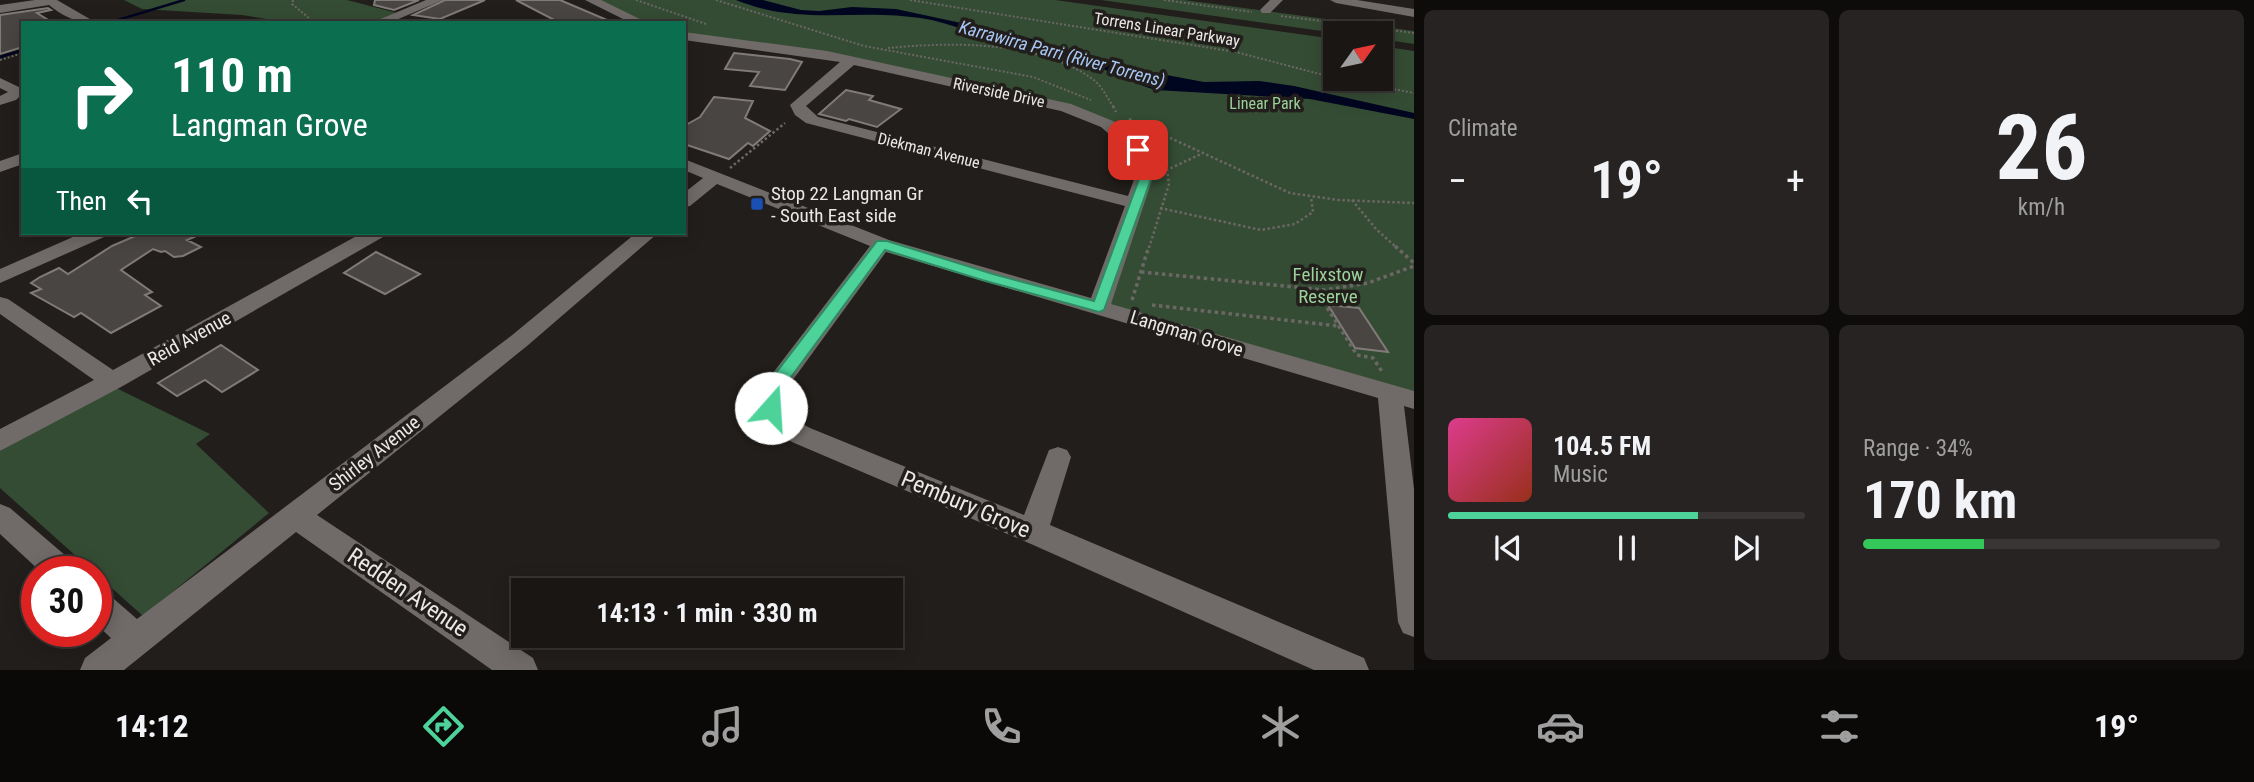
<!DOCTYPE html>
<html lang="en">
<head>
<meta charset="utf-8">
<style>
  :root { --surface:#1a1614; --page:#272322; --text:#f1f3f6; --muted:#9f9fa0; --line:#383534; --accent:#4dd39a }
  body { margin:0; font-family:"Roboto Condensed",sans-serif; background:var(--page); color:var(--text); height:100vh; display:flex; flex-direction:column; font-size:26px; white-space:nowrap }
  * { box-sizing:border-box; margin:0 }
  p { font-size:23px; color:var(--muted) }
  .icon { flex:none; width:38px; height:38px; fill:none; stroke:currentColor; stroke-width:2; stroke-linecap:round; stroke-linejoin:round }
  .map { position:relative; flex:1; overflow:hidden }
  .panel { display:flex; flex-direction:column; gap:10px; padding:10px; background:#0e0c0b; width:840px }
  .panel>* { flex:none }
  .banner { position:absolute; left:21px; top:21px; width:665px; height:214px; border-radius:0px; box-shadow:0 4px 18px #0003,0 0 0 2px var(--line); background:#0b6e4f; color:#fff; overflow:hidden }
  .needle { width:46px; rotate:57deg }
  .fabs { position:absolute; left:1323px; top:21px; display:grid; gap:14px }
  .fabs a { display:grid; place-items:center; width:70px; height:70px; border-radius:0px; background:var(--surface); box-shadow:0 4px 18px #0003,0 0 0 2px var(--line); font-size:35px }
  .speed { position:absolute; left:21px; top:556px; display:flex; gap:14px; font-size:35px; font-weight:700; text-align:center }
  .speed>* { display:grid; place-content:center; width:91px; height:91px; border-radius:50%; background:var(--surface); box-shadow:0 4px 18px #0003,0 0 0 2px var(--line); line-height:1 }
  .speed .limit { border:10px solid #d22; background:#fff; color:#111 }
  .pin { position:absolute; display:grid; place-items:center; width:60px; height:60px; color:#fff; margin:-30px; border-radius:14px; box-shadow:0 4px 10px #0006 }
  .me { position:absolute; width:77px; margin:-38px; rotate:19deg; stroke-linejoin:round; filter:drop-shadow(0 0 5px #0008) }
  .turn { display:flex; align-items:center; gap:24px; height:147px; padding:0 35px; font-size:32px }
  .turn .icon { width:91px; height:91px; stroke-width:2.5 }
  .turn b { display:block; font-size:49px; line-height:60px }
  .then { display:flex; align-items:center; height:66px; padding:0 35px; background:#0003; gap:14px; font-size:26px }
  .big { font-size:52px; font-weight:700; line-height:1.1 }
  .panel .card { flex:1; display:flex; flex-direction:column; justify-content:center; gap:10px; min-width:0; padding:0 24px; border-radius:10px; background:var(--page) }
  .panel .dial { align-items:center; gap:0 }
  .dial b { font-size:91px; line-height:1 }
  .song { display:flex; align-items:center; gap:21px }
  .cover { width:84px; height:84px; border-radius:10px; background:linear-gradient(135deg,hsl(330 70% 55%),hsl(10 70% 35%)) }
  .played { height:7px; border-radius:4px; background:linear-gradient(90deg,var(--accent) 70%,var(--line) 70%) }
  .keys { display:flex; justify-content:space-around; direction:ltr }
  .heat { display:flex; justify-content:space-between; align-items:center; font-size:38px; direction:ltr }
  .charge { height:10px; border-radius:5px; background:linear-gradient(90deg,#34c759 34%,var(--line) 0) }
  .panel .tiles { flex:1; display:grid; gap:10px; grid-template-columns:repeat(2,1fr) }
  .trip { position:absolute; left:511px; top:578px; width:392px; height:70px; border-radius:0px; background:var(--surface); box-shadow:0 4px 18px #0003,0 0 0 2px var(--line); font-weight:700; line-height:70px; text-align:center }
  .menu { display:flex; height:112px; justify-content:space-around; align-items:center; background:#0a0908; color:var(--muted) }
  .menu .icon { width:49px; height:49px }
  .menu .selected { color:var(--accent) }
  .menu b { font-size:32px; color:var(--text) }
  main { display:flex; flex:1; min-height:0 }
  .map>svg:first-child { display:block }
  .green { fill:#354c34 }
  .water { fill:#000520 }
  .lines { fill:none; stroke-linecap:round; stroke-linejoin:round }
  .stream { stroke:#000520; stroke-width:2.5 }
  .building { fill:#494542; stroke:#807b78; stroke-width:2 }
  .path-far2 { stroke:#6b6765; stroke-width:2; stroke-dasharray:2 2; stroke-linecap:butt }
  .path-far1 { stroke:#6b6765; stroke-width:2.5; stroke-dasharray:2.5 2.5; stroke-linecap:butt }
  .path { stroke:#6b6765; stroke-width:3.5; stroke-dasharray:3.5 3.5; stroke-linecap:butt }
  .street { fill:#706b68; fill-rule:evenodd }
  .route { fill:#4dd39a; stroke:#328964; stroke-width:2 }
  .transit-dot { fill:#1a4fb4; stroke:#221e1b; stroke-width:2.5 }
  .labels { text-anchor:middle; stroke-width:7; stroke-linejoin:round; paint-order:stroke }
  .far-street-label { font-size:16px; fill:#ebe9e7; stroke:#221e1b }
  .far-park-label { font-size:16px; fill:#9bd19a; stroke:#221e1b }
  .far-water-label { font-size:18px; font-style:italic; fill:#a8c7f7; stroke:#221e1b }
  .poi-label { font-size:19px; fill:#ebe9e7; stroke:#221e1b; text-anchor:start }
  .park-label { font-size:19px; fill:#9bd19a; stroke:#221e1b }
  .street-label { font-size:19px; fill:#ebe9e7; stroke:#221e1b }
  .near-street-label { font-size:23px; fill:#ebe9e7; stroke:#221e1b }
</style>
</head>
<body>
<main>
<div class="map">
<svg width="1414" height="670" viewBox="0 0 1414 670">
  <rect width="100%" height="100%" fill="#221e1b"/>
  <g class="green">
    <path d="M124 0H347L397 13 372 23H291L242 15 142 9Z"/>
    <path d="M594 0H1055L1335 39V79H1381V46L1414 51V400L1099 307 1135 203 1138 150 1100 119 839 56 684 35V23H646Z"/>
    <path d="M1101 0H1184L1414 31V44L1381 39V33H1336Z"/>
    <path d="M114 387 210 434 196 444 269 513 143 616 0 488V451Z"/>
  </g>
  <path class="water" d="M736 0H763L801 10 819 11 852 7 896 9 1022 36 1113 65 1204 82 1259 81 1294 86 1414 113V119L1310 99 1156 90C1132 83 1110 71 1086 62 1051 49 1014 43 978 34 960 29 944 22 926 19 858 7 803 27 736 0Z"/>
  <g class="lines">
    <g class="stream">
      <path d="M108 23 184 0"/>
      <path d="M0 57 23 50"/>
    </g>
  </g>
  <g class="building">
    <path d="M375 0H419L394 10 374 5Z"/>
    <path d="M445 0H485L440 19 413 15Z"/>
    <path d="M516 0H560L614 23H560Z"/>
    <path d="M48 8 51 10 37 13 53 23H23V47L0 54V15Z"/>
    <path d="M734 53 790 59 802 62 785 90 750 86 759 72 725 69Z"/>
    <path d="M846 90 873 96 869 100 901 109 877 127 849 119 846 121 819 114Z"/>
    <path d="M714 97 753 101 745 118 770 131 753 146 748 143 729 159 684 144V126L700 117Z"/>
    <path d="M142 233H203L187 240 201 247 183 256 174 257 165 251 161 252 153 249 121 270 152 292 145 295 161 306 111 333 81 313 74 317 31 293 41 289 31 283 40 277 59 268 68 274 112 246Z"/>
    <path d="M376 252 420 274 385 294 344 273Z"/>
    <path d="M1328 305 1359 308 1388 352 1355 348Z"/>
    <path d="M221 345 258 370 222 392 205 380 177 396 158 383Z"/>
  </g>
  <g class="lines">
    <g class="path-far2">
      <path d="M293 0 292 4 315 23"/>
      <path d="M636 0 706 24"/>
      <path d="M716 0 864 46 1033 77 1091 100"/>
      <path d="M910 0 1236 52 1335 78"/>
      <path d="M1164 0 1252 12"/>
      <path d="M1281 16 1414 33"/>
      <path d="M888 48C951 42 1042 40 1095 81 1103 88 1108 99 1114 108"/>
      <path d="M0 60 23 53"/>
      <path d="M1339 79 1414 93"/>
    </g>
    <g class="path-far1">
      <path d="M1113 106 1116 112"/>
      <path d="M1129 119 1290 193 1338 200 1414 203"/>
      <path d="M730 168 785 123"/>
      <path d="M1352 200 1376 229 1397 248"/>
      <path d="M1160 208 1261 230 1295 224 1313 212 1311 197"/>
      <path d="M1149 248 1169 184 1167 170 1201 154"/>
    </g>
    <g class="path">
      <path d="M1395 246 1414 263"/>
      <path d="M1141 272 1325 290 1368 283 1414 266"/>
      <path d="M1316 290 1357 355 1373 358 1383 373"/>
      <path d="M1132 300 1149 246"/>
      <path d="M1152 305 1338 326"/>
    </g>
    <g class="street">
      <path d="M35 0H57L95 22C78 24 62 16 49 5L0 13V5Z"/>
      <path d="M426 0H443L389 23H371Z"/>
      <path d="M585 0H601L648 23H631Z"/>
      <path d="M1270 0H1283L1270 13H1262L1260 10Z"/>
      <path d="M1330 0H1357L1414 9V17L1336 3Z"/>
      <path d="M684 32 827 51 1071 104 1113 121 1130 133 1146 150 1155 171 1111 304 1414 391V409L1404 406 1414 489V637L1403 633 1398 622 1378 398 886 252 787 388C780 410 792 419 810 428L1024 515 1049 450 1058 447 1067 450 1071 457 1050 525 1364 658 1369 670H1314L1031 544 792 442C770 430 754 412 763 386L870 246 717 184 690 206 684 207V193L703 178 684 170V159L889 240 1091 298 1125 206 806 123 795 115 790 105 840 62 684 40ZM854 65 1061 111 1101 127 1130 152 1137 171 1128 196 818 117 806 106Z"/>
      <path d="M0 78 23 89V93L16 100 0 105V96L8 92 0 88Z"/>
      <path d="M23 153V164L0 172V161Z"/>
      <path d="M82 233H107L104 237 0 283V269Z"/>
      <path d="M362 233H386L383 237 121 387 0 451V429L94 380 0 314V297L8 299 113 370Z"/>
      <path d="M636 233H658L527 346 317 515 533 658 538 670H492L296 532 124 670H80L85 658 111 638 96 624V589L107 593 137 619 511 336Z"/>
      <path d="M0 504 10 508 73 562 77 572H41L0 534Z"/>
    </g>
  </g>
  <path class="route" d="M1138 146C1148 151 1153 168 1151 179L1104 310 1099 312 982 280 885 250 783 388 778 413H765L762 396 769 382 877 241H887L993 274 1094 301 1139 179 1140 171 1133 150Z"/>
  <rect class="transit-dot" x="750" y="197" width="14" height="14" rx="3.5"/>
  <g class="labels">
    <g class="far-street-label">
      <text transform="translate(1167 29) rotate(9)" y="6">Torrens Linear Parkway</text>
      <text transform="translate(999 92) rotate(12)" y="6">Riverside Drive</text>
      <text transform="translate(929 150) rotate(14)" y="6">Diekman Avenue</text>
    </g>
    <g class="far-park-label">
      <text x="1265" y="109">Linear Park</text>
    </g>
    <g class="far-water-label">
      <text transform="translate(1062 54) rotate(15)" y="6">Karrawirra Parri (River Torrens)</text>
    </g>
    <g class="poi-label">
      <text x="771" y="200">Stop 22 Langman Gr<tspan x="771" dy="22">- South East side</tspan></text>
    </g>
    <g class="park-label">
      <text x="1328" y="281">Felixstow<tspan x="1328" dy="22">Reserve</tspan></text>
    </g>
    <g class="street-label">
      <text transform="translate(1187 333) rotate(17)" y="7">Langman Grove</text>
      <text transform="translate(189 338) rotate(-29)" y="7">Reid Avenue</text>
      <text transform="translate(374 453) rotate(-38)" y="7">Shirley Avenue</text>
    </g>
    <g class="near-street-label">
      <text transform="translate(966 504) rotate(23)" y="8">Pembury Grove</text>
      <text transform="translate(408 592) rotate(34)" y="8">Redden Avenue</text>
    </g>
  </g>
</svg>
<div class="fabs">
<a><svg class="needle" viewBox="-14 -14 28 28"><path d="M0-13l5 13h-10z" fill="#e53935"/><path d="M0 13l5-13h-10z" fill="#9f9fa0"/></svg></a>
</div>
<div class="speed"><div class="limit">30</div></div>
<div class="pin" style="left:1138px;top:150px;background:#d93025"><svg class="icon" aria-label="arrive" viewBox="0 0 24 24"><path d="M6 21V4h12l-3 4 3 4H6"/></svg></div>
<svg class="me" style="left:771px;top:408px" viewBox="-20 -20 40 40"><circle r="19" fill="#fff"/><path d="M0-13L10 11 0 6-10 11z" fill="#4dd39a"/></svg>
<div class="trip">14:13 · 1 min · 330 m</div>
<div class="banner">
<div class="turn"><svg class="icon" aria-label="right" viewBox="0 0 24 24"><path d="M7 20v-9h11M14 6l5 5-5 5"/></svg><div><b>110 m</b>Langman Grove</div></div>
<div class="then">Then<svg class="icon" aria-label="left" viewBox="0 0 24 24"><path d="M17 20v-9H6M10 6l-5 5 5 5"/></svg></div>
</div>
</div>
<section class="panel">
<div class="tiles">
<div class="card"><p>Climate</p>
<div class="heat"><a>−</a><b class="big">19°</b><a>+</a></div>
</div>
<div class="card dial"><b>26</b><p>km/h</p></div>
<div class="card">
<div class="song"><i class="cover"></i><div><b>104.5 FM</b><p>Music</p></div></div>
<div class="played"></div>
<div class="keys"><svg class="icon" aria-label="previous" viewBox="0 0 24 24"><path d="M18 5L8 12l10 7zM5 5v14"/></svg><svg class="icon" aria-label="pause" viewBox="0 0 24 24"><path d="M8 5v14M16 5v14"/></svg><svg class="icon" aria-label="next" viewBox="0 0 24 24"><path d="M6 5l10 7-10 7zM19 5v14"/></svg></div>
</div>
<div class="card"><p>Range · 34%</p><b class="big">170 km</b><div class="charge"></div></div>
</div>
</section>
</main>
<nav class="menu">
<b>14:12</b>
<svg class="icon selected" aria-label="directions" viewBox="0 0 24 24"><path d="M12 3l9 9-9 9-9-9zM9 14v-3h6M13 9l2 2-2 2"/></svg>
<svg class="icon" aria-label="music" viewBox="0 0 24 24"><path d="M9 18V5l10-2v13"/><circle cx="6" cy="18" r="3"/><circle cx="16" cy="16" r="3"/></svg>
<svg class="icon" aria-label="phone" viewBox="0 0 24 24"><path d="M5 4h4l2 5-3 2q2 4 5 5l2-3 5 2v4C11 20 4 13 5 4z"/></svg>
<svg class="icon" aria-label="climate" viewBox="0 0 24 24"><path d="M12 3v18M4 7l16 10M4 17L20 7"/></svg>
<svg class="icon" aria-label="car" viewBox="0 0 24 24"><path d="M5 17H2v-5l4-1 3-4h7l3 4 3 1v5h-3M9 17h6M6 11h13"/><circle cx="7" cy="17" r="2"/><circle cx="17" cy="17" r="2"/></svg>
<svg class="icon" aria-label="filters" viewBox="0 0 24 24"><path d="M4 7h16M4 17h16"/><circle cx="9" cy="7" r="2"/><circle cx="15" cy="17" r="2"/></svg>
<b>19°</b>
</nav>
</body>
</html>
